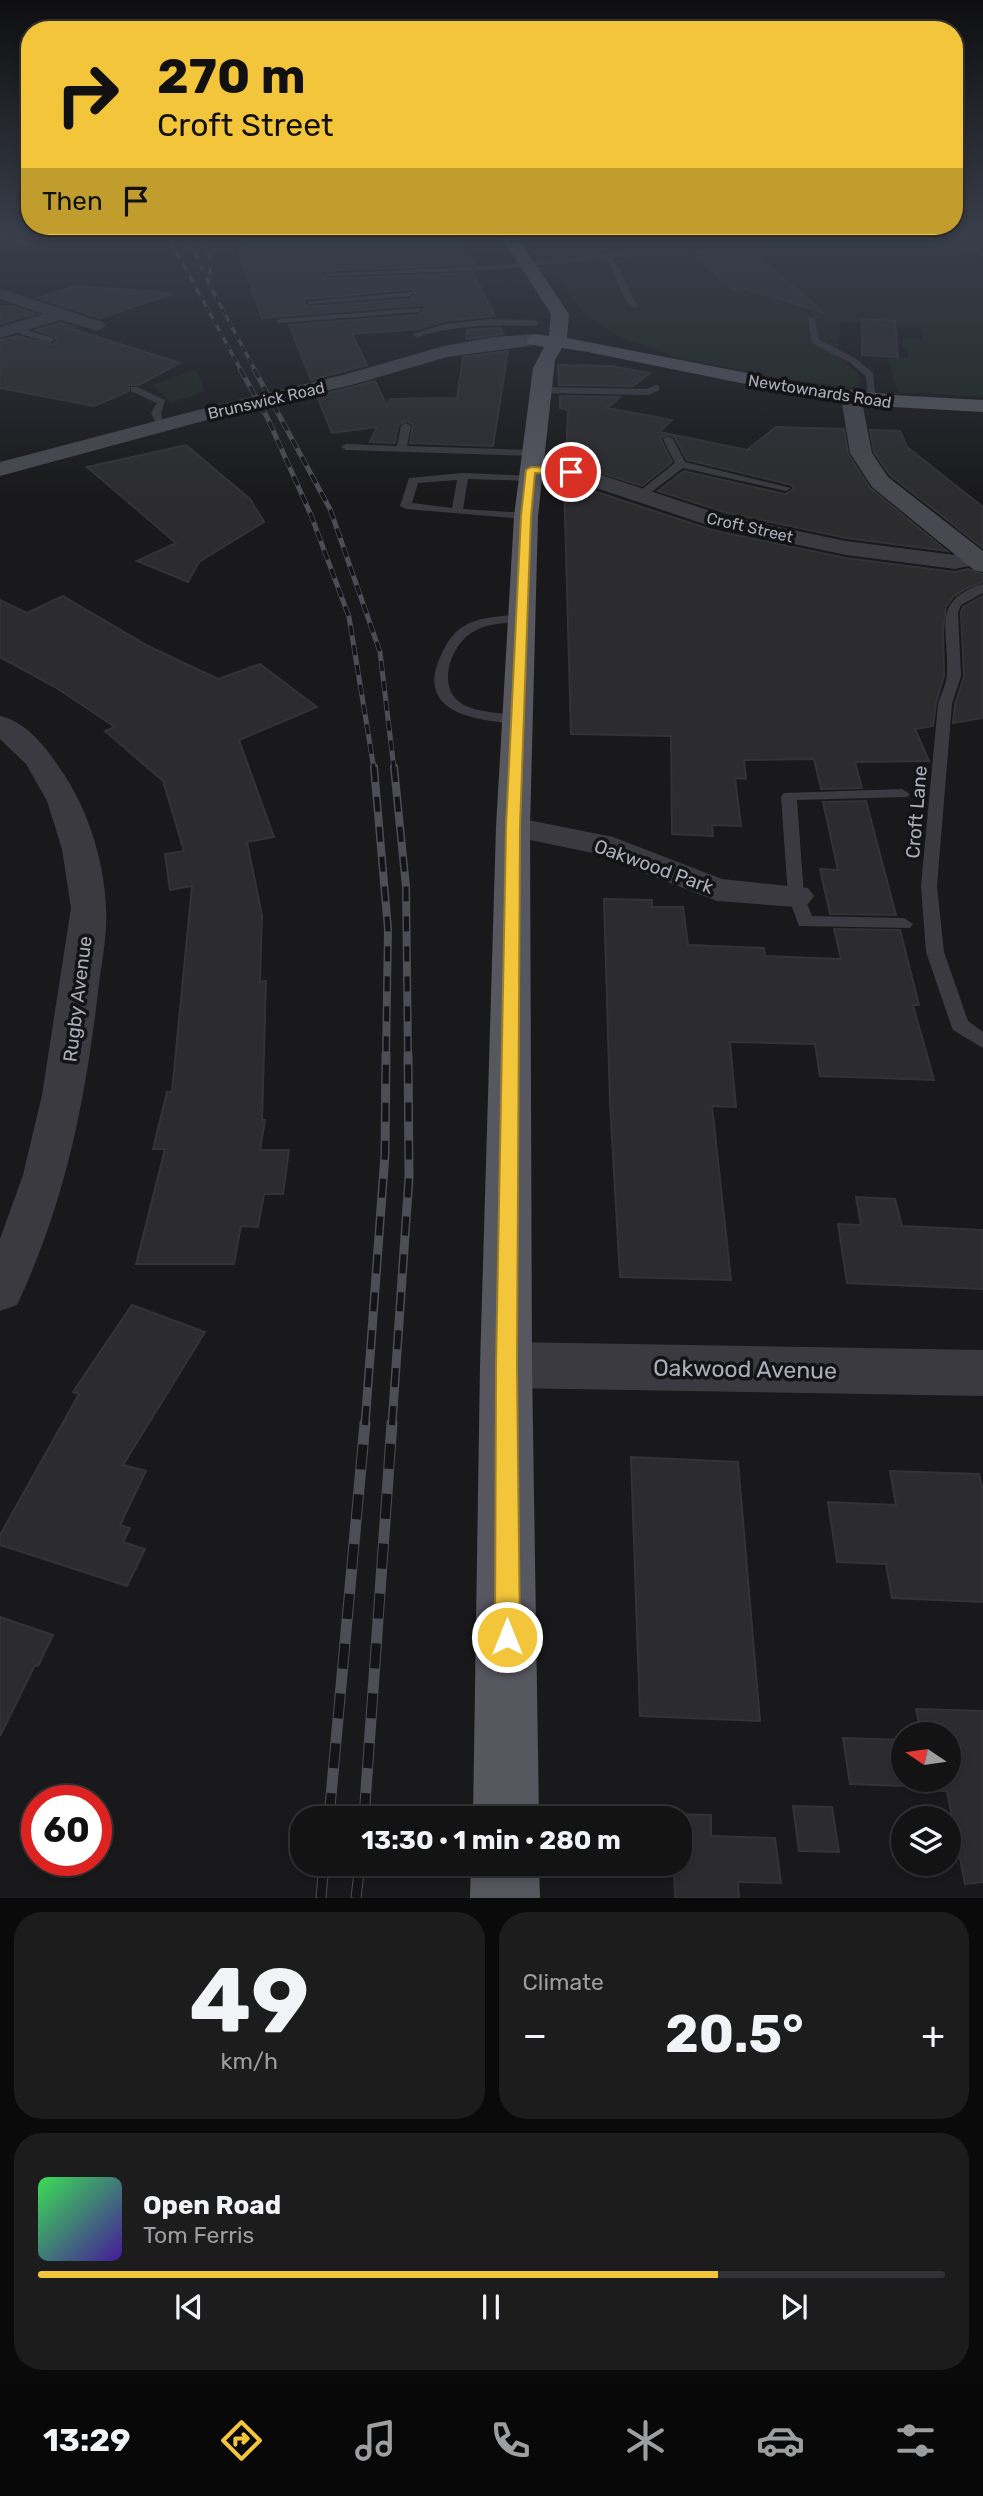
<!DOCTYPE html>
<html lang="en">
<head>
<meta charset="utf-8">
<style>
  :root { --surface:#131314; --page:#1c1c1d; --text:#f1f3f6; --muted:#9d9ea0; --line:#323234; --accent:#f2c53a }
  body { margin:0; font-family:Rubik,sans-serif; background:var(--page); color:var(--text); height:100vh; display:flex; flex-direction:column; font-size:26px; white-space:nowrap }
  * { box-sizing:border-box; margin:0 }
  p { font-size:23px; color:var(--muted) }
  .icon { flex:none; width:38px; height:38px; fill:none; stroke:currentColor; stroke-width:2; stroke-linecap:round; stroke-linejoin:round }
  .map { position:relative; height:1898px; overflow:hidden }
  .panel { display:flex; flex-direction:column; gap:14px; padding:14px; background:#0a0a0b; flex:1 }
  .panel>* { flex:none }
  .top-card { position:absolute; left:21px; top:21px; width:942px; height:214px; border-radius:28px; box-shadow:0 4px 10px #0003,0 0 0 2px var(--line); background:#f2c53a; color:#111; overflow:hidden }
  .needle { width:46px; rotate:283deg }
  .fabs { position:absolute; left:891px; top:1722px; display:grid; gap:14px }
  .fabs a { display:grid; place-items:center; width:70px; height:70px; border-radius:50%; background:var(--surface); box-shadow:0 4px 10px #0003,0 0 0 2px var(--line); font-size:35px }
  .speed { position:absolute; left:21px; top:1785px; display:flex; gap:14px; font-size:35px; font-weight:700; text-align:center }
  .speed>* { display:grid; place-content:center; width:91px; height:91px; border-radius:50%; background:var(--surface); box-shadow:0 4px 10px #0003,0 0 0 2px var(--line); line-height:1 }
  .speed .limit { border:10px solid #d22; background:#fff; color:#111 }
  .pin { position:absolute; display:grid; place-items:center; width:60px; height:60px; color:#fff; margin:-30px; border:4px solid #fff; border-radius:50%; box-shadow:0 2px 7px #0007 }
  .me { position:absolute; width:77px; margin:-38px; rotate:0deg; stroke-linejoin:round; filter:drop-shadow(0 0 5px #0008) }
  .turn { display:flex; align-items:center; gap:24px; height:147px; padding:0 21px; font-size:32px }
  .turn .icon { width:91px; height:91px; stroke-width:2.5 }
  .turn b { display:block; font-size:49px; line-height:60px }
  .then { display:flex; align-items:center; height:66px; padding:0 21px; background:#0003; gap:14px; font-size:26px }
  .big { font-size:52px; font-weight:700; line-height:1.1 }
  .panel .card { flex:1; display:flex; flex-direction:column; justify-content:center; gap:10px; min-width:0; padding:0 24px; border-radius:28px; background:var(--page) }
  .panel .dial { align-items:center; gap:0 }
  .dial b { font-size:91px; line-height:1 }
  .song { display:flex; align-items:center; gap:21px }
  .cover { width:84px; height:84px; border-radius:10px; background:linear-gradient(135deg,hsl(130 70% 55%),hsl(260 70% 35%)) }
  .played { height:7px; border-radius:4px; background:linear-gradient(90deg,var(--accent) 75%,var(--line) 75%) }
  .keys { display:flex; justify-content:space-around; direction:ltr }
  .heat { display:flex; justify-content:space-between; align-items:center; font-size:38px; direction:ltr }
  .panel .tiles { flex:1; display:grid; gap:14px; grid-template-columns:1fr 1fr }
  .card:last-child { grid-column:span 2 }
  .trip { position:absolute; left:290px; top:1806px; width:402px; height:70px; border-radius:28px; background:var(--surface); box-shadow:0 4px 10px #0003,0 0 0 2px var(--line); font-weight:700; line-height:70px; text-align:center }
  .menu { display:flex; height:112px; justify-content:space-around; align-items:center; background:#080808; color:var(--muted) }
  .menu .icon { width:49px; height:49px }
  .menu .on { color:var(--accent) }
  .menu b { font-size:32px; color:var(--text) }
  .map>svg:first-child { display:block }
  .green { fill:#1e2620 }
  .building { fill:#2c2c2f; stroke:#333337; stroke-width:2; fill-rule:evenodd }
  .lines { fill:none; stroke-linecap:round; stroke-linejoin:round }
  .lane { fill:#3a3a40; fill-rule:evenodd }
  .street { fill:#3a3a40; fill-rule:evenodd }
  .secondary { fill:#484950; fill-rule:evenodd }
  .primary { fill:#56575f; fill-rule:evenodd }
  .rail-far4-casing { stroke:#4d4e55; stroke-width:3.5 }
  .rail-far3-casing { stroke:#4d4e55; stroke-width:5 }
  .rail-far2-casing { stroke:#4d4e55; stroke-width:8 }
  .rail-far1-casing { stroke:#4d4e55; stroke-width:9 }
  .rail-casing { stroke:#4d4e55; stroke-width:11 }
  .rail-far4 { stroke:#141416; stroke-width:2.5; stroke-dasharray:7; stroke-linecap:butt }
  .rail-far3 { stroke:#141416; stroke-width:3.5; stroke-dasharray:10; stroke-linecap:butt }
  .rail-far2 { stroke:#141416; stroke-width:5; stroke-dasharray:15; stroke-linecap:butt }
  .rail-far1 { stroke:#141416; stroke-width:6; stroke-dasharray:19; stroke-linecap:butt }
  .rail { stroke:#141416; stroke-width:9; stroke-dasharray:25; stroke-linecap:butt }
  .route { fill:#f2c53a; stroke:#9d8026; stroke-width:2 }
  .labels { text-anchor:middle; stroke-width:7; stroke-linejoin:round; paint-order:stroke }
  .far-street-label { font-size:16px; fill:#abaeba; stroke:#141416 }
  .street-label { font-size:19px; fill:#abaeba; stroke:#141416 }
  .near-street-label { font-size:23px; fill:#abaeba; stroke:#141416 }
</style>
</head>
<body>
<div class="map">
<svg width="983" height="1898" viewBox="0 0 983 1898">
  <rect width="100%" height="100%" fill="#19191b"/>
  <g class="green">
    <path d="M514 233H983V397L897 392 888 357 908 358 907 349H902V338L922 339 921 327 896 326 895 321 840 323 839 358 857 372 861 380 858 388 786 379 675 357 620 338 584 314 552 271Z"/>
    <path d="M196 370 205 391 171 403 153 385Z"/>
  </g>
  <g class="building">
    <path d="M240 233H355L363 238 369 233H457L475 264 322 271 319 275 326 279 473 273 495 316 445 321 418 329 352 334 367 365 311 380 289 325 419 315 425 308 422 305 262 318 238 250 248 249ZM413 289 415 294 410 299 310 307 303 303 306 299Z"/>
    <path d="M749 249 824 313 746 289H731L692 252Z"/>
    <path d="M77 286 172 293V294L100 318 37 298Z"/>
    <path d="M0 306H12L35 314 0 324Z"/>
    <path d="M862 319 895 321 898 357 862 355Z"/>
    <path d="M61 323 74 327 70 328 180 363 139 385H129V391L94 406 0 388V340L17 336 52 345 57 341 55 337 36 330Z"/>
    <path d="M501 328 504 334 466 339 467 330Z"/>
    <path d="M508 351 493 446 410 443 413 425 407 421 398 425 395 443 370 442 377 427 332 433 317 396 375 381 387 406 390 399 457 398 463 357Z"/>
    <path d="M558 365 611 366 650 373 633 386 559 385Z"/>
    <path d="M560 396 620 397 607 408 672 420 659 432 747 450 776 427 844 429 848 454 870 488 947 551 846 538 727 513 658 491 684 471 785 494 794 489 792 485 687 460 675 438 669 434 660 438 672 462 642 486 566 462 568 410 560 408Z"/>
    <path d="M870 430 900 431 907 447 983 507V548L890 475 874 452Z"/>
    <path d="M186 445 250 499 264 522 199 562 188 582 137 561 176 543 87 467Z"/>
    <path d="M564 481 712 530 846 558 955 572 968 569 983 574V582L965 589 953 597 946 607 943 630 944 676 936 703 933 726 915 729 929 761 855 762 862 788 821 789 814 759 744 760 746 779 735 778 741 826 712 825 713 836 672 834 671 736 571 734Z"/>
    <path d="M63 596 148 646 218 679 260 664 317 707 239 740 274 837 247 842 262 916 260 982 266 981 262 1120H265L260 1150H289L283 1194H264L258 1227 241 1226 234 1264H136L165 1149H153L167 1092H172L192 886 170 890 165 854 184 851 163 781 105 731 115 727 55 687 0 657V600L27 613Z"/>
    <path d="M983 596V718L953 723 955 705 964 676 961 612 963 607Z"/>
    <path d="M866 801 896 915 830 914 820 869 838 870 823 802Z"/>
    <path d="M604 899 652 900V907H683L688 945 764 948 765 956 841 959 834 929 900 930 919 1005H913L934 1080 820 1076 815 1044 730 1042 736 1107 712 1106 731 1280 620 1277 610 1102Z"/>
    <path d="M856 1197 895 1199 902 1226 983 1230V1289L847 1283 838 1224 861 1225Z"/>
    <path d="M132 1305 205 1332 123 1465 146 1471 120 1525 130 1528 123 1542 145 1549 127 1586 0 1545V1535L79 1394 73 1392Z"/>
    <path d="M631 1457 738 1462 760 1721 640 1716Z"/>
    <path d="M890 1471 979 1474 983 1491V1602L892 1598 886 1564 837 1562 828 1502 896 1505Z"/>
    <path d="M0 1617 53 1635 38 1666 35 1665 0 1736Z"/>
    <path d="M916 1709 983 1711V1882L965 1884 947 1791H932L931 1787 850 1784 843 1738 903 1740V1780H948V1734H921Z"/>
    <path d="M793 1806 832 1807 839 1852 799 1851Z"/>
    <path d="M673 1814 711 1815V1836L775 1838 781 1883 738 1882 739 1898H675L674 1864H681V1818H673Z"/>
  </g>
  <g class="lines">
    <g class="lane">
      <path d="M358 233H366V234L362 236Z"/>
      <path d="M0 239 26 241 30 243 26 245 0 243Z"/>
      <path d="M967 244 983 251V256L964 248Z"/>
      <path d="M623 253 626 257 612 258C625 272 627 291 638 306L634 308C617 297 620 273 604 259L489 270 326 276 322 274 489 266Z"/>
      <path d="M413 292 410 296 310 304 306 302Z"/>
      <path d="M422 308 419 312 280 323 276 321 280 319Z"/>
      <path d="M808 317 815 319 819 340 855 358 873 373 876 402 868 400 866 376 849 362 812 343Z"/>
      <path d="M490 319 535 320 539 323 535 326C494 324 456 325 416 337L412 334 445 324Z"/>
      <path d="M14 326 53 338 54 340 50 343 11 331Z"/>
      <path d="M656 385 659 386V390L649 395 541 393 536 390 541 387 647 389Z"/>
      <path d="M131 387H137L165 400 161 413 164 428H158L151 413 157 403 131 391Z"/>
      <path d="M406 423 411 426 407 446 535 450 540 453 535 456 346 450 341 447 346 444 397 446 401 426Z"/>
      <path d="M668 436 673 439 685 462 791 488 786 491 683 468 645 497H637V493L675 463 663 439Z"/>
      <path d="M463 473 534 476V480L530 481 468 479 463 509 526 513 532 516 526 519 406 509 400 506 409 478ZM457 480 452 508 412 503 418 483Z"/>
      <path d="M983 584V593L961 605 958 612 961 676 952 704 937 886 944 952 968 1021 983 1032V1048L953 1030 951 1025 926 952 921 886 938 704C941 694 947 683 947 673 949 630 930 600 983 584Z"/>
      <path d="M522 613 526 614V620C509 624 488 622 473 632 450 645 435 690 464 705 482 714 504 712 523 717V723C513 725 501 722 491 721 452 715 420 700 441 655 446 644 453 632 464 626 480 616 504 617 522 613Z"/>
      <path d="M902 789 910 794 907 797 797 800 804 896 812 916 904 918 913 924 910 928 799 926 788 896 781 796 784 793Z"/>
    </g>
    <g class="street">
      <path d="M0 289 103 322 106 326 97 331 61 320 0 338V327L43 314 0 299Z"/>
      <path d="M531 463 571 465 726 516 846 541 955 555 975 551 983 553V563L955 569 846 555 713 527 569 479 523 475 520 470 523 465Z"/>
      <path d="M0 716C26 722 45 746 59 767 87 806 104 859 106 907 108 935 101 964 98 992 85 1103 65 1203 17 1305L0 1311V1239L23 1175 42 1095 71 908 62 849 47 801 26 764 0 739Z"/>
      <path d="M513 817 613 837 722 879 808 888 814 896 808 904 796 907 717 901 593 853 501 834 496 827 501 820Z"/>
      <path d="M506 1342 983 1350V1396L506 1388 488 1381 481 1365 488 1349Z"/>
    </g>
    <g class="secondary">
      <path d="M535 334 542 336 544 340 542 344 447 357 355 384 229 414 0 476V462L217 405 343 375 444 346 494 337Z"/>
      <path d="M851 391 858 393 861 397 872 453 888 477 983 551V572L974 570 872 487 850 453 841 397 844 393Z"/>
    </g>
    <g class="primary">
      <path d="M499 233H514L569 314 567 338 804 384 893 395 983 400V412L893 407 804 396 588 352 562 348 555 360 538 516 530 827 532 1365 539 1818H473L480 1365 496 827 514 516 533 368 544 347 528 344 526 340 535 334 549 336 551 314Z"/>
      <path d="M471 1864H539L540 1898H470Z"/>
    </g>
    <defs>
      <g id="rail-far4">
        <path d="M166 233 241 370"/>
        <path d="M186 233 210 286 255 370"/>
        <path d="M204 233 210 258V279"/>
      </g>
      <g id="rail-far3">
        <path d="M240 369 268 419 311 515 349 617 374 769"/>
        <path d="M254 369 330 509 380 652 394 769"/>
      </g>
      <g id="rail-far2">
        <path d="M374 767 388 929 386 1056"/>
        <path d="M394 767 406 887 408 1056"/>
      </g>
      <g id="rail-far1">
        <path d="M365 1425 385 1154 386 1054"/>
        <path d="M392 1425 409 1177 408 1054"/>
      </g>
      <g id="rail">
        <path d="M329 1818 365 1423"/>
        <path d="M364 1818 392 1423"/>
        <path d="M321 1898 324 1864"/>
        <path d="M356 1898 360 1864"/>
      </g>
    </defs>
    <use href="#rail-far4" class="rail-far4-casing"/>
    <use href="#rail-far3" class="rail-far3-casing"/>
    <use href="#rail-far2" class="rail-far2-casing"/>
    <use href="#rail-far1" class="rail-far1-casing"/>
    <use href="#rail" class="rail-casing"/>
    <use href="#rail-far4" class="rail-far4"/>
    <use href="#rail-far3" class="rail-far3"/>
    <use href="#rail-far2" class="rail-far2"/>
    <use href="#rail-far1" class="rail-far1"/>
    <use href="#rail" class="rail"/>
  </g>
  <linearGradient id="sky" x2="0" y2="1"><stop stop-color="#0e0e0f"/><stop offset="0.47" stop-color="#383e4a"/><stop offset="1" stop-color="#383e4a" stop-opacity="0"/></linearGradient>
  <rect width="983" height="499" fill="url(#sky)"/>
  <path class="route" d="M531 467 571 469 576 472 571 475 535 473 531 516 520 827 517 1365 520 1637 516 1646 507 1650 498 1646 495 1637 496 1365 506 827 521 516 526 470Z"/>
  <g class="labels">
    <g class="far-street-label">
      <text transform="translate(820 391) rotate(9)" y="6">Newtownards Road</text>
      <text transform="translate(266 400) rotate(-13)" y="6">Brunswick Road</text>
      <text transform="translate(750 527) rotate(13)" y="6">Croft Street</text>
    </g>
    <g class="street-label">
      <text transform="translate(916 812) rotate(-85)" y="7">Croft Lane</text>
      <text transform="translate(654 866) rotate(20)" y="7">Oakwood Park</text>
      <text transform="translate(77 999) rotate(-83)" y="7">Rugby Avenue</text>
    </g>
    <g class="near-street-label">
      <text transform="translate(745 1369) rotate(1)" y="8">Oakwood Avenue</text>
    </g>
  </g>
</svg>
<div class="fabs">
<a><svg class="needle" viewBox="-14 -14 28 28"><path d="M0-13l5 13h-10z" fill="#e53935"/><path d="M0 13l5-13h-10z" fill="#9d9ea0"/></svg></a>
<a><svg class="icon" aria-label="layers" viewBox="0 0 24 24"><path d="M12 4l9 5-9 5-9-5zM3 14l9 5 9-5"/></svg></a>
</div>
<div class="speed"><div class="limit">60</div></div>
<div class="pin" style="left:571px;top:472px;background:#d93025"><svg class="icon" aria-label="arrive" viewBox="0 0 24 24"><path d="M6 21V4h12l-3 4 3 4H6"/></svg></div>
<svg class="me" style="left:507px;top:1637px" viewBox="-20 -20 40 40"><circle r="17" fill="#f2c53a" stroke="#fff" stroke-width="3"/><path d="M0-11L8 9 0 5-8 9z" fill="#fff"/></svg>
<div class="trip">13:30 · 1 min · 280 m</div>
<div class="top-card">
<div class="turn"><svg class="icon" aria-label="right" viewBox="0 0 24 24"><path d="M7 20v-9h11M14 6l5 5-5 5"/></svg><div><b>270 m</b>Croft Street</div></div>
<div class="then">Then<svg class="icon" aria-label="arrive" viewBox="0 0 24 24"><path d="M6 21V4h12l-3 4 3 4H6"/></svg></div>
</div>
</div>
<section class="panel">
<div class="tiles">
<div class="card dial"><b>49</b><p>km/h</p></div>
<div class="card"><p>Climate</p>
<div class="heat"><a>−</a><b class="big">20.5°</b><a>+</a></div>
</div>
<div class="card">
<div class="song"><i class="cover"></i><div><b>Open Road</b><p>Tom Ferris</p></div></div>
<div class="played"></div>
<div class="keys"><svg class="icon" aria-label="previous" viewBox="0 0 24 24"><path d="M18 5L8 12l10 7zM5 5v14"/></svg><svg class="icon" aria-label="pause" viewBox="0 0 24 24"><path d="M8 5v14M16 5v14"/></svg><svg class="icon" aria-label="next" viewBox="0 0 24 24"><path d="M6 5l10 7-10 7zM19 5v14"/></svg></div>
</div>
</div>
</section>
<nav class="menu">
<b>13:29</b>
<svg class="icon on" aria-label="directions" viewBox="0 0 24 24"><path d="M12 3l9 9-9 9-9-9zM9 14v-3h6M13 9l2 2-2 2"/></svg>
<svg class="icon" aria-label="music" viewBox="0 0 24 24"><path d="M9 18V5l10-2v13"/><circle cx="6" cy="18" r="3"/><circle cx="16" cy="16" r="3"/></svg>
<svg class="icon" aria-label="phone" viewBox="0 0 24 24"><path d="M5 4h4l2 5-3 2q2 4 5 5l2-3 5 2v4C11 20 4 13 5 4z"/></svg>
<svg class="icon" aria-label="climate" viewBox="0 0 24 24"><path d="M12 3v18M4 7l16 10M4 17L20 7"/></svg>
<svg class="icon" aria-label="car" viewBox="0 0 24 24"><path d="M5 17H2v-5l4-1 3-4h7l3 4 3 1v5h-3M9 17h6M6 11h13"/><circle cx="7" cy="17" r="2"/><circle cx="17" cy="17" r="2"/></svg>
<svg class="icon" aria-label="filters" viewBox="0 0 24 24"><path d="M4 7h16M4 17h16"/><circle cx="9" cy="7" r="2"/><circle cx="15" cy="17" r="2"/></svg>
</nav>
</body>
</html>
